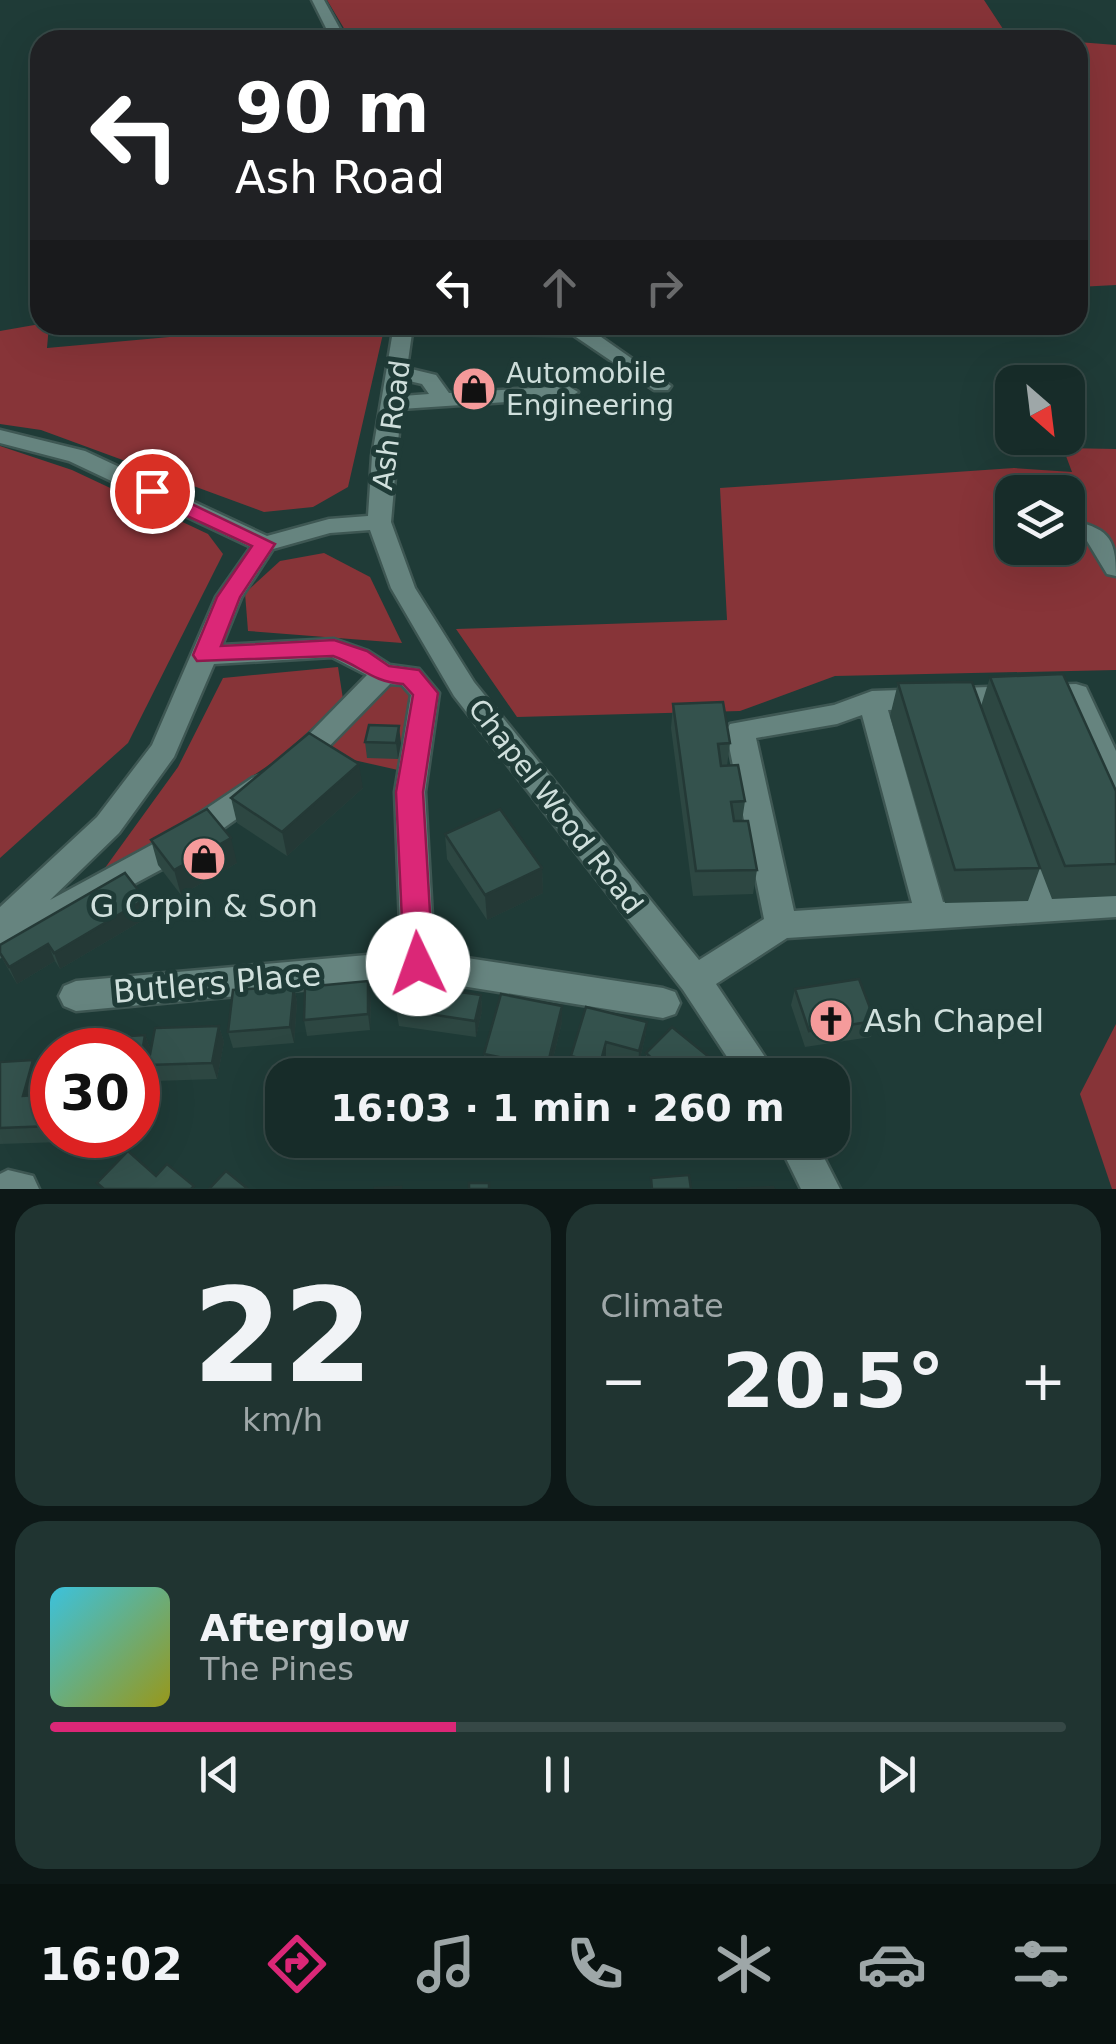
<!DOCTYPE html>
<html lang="en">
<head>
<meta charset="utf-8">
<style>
  :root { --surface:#172c29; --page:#203431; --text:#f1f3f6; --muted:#9ea7a8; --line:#364846; --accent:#db2777 }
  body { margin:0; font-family:"DejaVu Sans",sans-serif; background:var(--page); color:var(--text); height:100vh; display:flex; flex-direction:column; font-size:38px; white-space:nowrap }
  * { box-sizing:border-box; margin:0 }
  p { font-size:32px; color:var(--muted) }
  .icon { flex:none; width:55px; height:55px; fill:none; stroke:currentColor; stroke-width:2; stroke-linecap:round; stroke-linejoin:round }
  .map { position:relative; height:1189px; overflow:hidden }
  .panel { display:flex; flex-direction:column; gap:15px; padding:15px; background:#0d1817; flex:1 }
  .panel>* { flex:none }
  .banner { position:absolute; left:30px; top:30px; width:1058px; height:305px; border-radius:30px; box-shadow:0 10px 40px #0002,0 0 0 2px var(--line); background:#202124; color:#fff; overflow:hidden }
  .needle { width:65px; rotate:152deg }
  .buttons { position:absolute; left:995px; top:365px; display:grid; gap:20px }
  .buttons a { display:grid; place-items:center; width:90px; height:90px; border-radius:20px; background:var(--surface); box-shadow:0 10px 40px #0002,0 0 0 2px var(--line); font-size:50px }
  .speed { position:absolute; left:30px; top:1028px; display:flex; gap:20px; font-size:50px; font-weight:700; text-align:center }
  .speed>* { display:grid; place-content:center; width:130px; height:130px; border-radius:50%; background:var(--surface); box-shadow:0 10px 40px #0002,0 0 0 2px var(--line); line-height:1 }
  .speed .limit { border:15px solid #d22; background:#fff; color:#111 }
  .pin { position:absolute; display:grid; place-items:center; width:85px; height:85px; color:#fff; margin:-42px; border:5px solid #fff; border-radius:50%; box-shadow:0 2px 10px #0007 }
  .me { position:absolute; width:110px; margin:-55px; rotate:357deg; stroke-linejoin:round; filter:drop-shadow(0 0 8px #0008) }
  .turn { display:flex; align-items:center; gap:35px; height:210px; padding:0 40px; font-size:45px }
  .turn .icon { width:130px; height:130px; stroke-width:2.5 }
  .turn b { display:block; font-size:70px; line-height:85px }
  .lanes { display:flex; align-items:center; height:95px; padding:0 40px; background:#0003; justify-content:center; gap:50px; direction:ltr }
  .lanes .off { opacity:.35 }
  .big { font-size:75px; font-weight:600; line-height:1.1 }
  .panel .widget { flex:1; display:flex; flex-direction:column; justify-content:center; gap:15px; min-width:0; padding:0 35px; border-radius:30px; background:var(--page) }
  .panel .dial { align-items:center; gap:0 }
  .dial b { font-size:130px; line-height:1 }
  .song { display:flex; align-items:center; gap:30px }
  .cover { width:120px; height:120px; border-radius:15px; background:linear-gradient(135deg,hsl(190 70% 55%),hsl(60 70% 35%)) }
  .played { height:10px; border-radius:5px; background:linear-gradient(90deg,var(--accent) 40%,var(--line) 40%) }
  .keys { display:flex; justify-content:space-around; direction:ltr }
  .heat { display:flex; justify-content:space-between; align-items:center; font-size:55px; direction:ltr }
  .panel .tiles { flex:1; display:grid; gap:15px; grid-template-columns:1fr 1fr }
  .widget:last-child { grid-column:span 2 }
  .trip { position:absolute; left:265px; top:1058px; width:585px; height:100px; border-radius:30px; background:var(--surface); box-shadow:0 10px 40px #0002,0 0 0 2px var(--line); font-weight:600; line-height:100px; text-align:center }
  .dock { display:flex; height:160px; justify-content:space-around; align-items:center; background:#091210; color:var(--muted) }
  .dock .icon { width:70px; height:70px }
  .dock .selected { color:var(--accent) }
  .dock b { font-size:45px; color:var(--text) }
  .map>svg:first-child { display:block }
  .green { fill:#873438; fill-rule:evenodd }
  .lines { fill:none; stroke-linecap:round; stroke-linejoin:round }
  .minor-casing { stroke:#3e5753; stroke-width:5 }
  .minor { fill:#66847f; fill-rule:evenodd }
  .wall { fill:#2d4742 }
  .shaded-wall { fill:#243936 }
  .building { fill:#34524d; stroke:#243936; stroke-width:2.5 }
  .route { fill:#db2777; stroke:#8e194d; stroke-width:2.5 }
  .labels { text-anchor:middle; stroke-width:10; stroke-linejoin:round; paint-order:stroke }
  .poi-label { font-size:28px; fill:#cfdfdc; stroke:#1f3b37; text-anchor:start }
  .street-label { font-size:28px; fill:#cfdfdc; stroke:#1f3b37 }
  .near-poi-label { font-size:32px; fill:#cfdfdc; stroke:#1f3b37 }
  .near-street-label { font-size:32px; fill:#cfdfdc; stroke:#1f3b37 }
</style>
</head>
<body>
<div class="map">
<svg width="1116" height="1189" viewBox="0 0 1116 1189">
  <rect width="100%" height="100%" fill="#1f3b37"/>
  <g class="green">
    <path d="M327 0H984L1007 35 1060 40H351Z"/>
    <path d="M1078 42 1116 45V285L1078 287Z"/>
    <path d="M40 324 49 325 47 348 259 329V325H385L348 487 313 507 264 512 41 430 0 424V331Z"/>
    <path d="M0 446 72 470 208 534 223 554 128 743 0 858Z"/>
    <path d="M1063 448 1116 449V670L835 676 740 711 517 717 456 629 727 620 720 488 1014 468 1072 472ZM1012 492H1068V548H1012Z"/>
    <path d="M324 553 370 577 402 643 248 631 245 593 280 561Z"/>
    <path d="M338 667 343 699 281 757 97 879 178 767 223 678Z"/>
    <path d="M391 683 408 685 418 694 398 770 318 752Z"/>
    <path d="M1116 1024V1189H1112L1080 1094Z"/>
  </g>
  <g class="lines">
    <defs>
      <g id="minor">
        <path d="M312 0H324L346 40H332Z"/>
        <path d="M394 325H584L671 386 668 390H654L573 335 412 333 407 368 436 375 449 393 568 386 578 392 568 398 401 409 391 522 415 588 474 682 699 960 764 919 726 731 730 724 834 705 872 691 1076 684 1086 687 1116 751V793L1106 790 1067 704 888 710 943 902 1027 896 1010 847 1014 838 1025 835 1036 838 1058 894 1116 891V917L787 938 716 984 777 1075H739L683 990 454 696 391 588 370 530 330 533 273 549 241 598 222 645 334 639 368 651 390 665 419 669 439 693 425 792 434 953 663 988 675 992 680 1003 675 1014 663 1018 418 979 76 1011 64 1006 59 996 64 986 76 981 401 952 395 792 411 695 402 685 390 684 305 771 295 774 285 771 281 763 367 675 332 657 214 664 174 757 119 833 50 900 155 843 252 778 262 775 272 778 277 786 272 794 177 861 0 956V907L97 817 152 745 216 597 251 547 69 461 0 443V430L85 451 267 536 329 519 368 516 372 456ZM405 380 422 384 429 394 403 396ZM862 715 912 903 794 911 756 738 837 724Z"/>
        <path d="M1068 519C1107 529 1116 535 1116 576L1107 574 1087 541 1068 534Z"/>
        <path d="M777 1140H815L840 1189H801Z"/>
        <path d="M8 1170 33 1176 39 1189H0V1174Z"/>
      </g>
    </defs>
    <use href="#minor" class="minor-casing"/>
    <use href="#minor" class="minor"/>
  </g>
  <g class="wall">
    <path d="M990 677 1116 791V896L1052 899 1032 847 1040 868 1028 901 945 903 890 716 898 683 981 706Z"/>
    <path d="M673 704 730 743 727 766 745 801 742 821 757 870 753 894 693 896 671 728Z"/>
    <path d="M365 742 401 743 398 759 367 758Z"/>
    <path d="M363 788 287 856 237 823 231 798Z"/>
    <path d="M445 834 542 868 543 893 487 920 447 859Z"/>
    <path d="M151 840 237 863 181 895 158 865Z"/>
    <path d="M145 899 150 916 60 969 55 961 17 984 0 955V945Z"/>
    <path d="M294 986 297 1002 294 1043 233 1048 228 1032Z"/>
    <path d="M795 989 875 1021 871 1037 805 1047 791 1005Z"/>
    <path d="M481 995 482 1011 476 1037 399 1026 396 1009Z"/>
    <path d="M371 998 370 1030 307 1036 304 1020Z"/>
    <path d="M562 1006V1022L549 1075H510L485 1070 484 1054Z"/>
    <path d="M647 1022 645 1038 638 1067 606 1058 601 1075H582L571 1072V1056Z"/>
    <path d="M219 1026 224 1042 217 1079 154 1081 148 1066 141 1106 138 1107V1050L145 1035 151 1051Z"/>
    <path d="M646 1053 730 1075H648L649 1072 645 1069Z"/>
    <path d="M33 1060 41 1076 36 1095 52 1094V1135H63L61 1142 0 1144V1062Z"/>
  </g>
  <g class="shaded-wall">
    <path d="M399 726 401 743 398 759 396 743Z"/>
    <path d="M359 764 363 788 287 856 282 832Z"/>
    <path d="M231 838 237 863 181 895 174 870Z"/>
    <path d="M542 868 543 893 487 920 485 895Z"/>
    <path d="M145 899 150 916 60 969 54 953Z"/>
    <path d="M48 944 55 961 17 984 9 967Z"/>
    <path d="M368 981 371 998 370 1030 368 1014Z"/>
    <path d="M294 986 297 1002 294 1043 290 1027Z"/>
    <path d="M481 995 482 1011 476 1037 475 1021Z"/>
    <path d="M562 1006V1022L549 1075H547V1067Z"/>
    <path d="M647 1022 645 1038 638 1067 639 1051Z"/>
    <path d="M219 1026 224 1042 217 1079 212 1063Z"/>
    <path d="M145 1035 151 1051 141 1106 138 1097V1076Z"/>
    <path d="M606 1042V1058L600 1075V1064Z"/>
    <path d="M33 1060 41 1076 31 1111 23 1096Z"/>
  </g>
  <g class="building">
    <path d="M1063 674 1116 791V864L1065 866 990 677Z"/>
    <path d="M972 682 1040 868 955 870 898 683Z"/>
    <path d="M723 702 730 743 718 744 721 766 738 765 745 801 731 802 734 821H748L757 870 696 871 673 704Z"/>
    <path d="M369 725 399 726 396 743 365 742Z"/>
    <path d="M309 733 359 764 282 832 231 798Z"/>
    <path d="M207 809 231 838 174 870 151 840Z"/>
    <path d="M500 809 542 868 485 895 445 834Z"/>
    <path d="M125 873 145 899 54 953 48 944 9 967 0 953V945Z"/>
    <path d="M859 979 875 1021 809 1031 795 989Z"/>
    <path d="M368 981V1014L304 1020 305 987Z"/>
    <path d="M403 984 481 995 475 1021 396 1009Z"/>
    <path d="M294 986 290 1027 228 1032 233 990Z"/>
    <path d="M501 994 562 1006 547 1067 484 1054Z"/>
    <path d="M586 1007 647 1022 639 1051 606 1042 600 1064 571 1056Z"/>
    <path d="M219 1026 212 1063 148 1065 155 1028Z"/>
    <path d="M672 1027 730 1074 678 1075 672 1070 667 1075H653L649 1072 657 1063 646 1053Z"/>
    <path d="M145 1035 138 1076V1050H113L115 1037Z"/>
    <path d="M33 1060 23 1096 52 1094V1126L0 1128V1062Z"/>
    <path d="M128 1151 156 1176 167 1164 194 1186 191 1189H104L97 1183Z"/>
    <path d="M226 1171 248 1189H209Z"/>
    <path d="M689 1175 691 1189H652L651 1178Z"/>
    <rect x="469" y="1183" width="20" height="6"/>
    <path d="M401 1187V1189H375V1188Z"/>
    <path d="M773 1187 774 1189H737Z"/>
  </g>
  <path class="route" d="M152 485 275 544 240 597 221 646 334 640 367 651 389 666 419 670 438 693 423 792 433 964 429 974 418 977 408 974 404 964 396 792 413 695 403 684C372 682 361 666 333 656L197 661 193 655 217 597 252 546 144 496 141 491 144 487Z"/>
  <defs>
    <symbol id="shop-disc" viewBox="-11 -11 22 22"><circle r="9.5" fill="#f59b9b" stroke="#1f3b37"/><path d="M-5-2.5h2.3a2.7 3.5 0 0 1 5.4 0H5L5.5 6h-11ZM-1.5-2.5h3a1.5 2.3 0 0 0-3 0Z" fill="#111"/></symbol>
    <symbol id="church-disc" viewBox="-11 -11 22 22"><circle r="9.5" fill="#f59b9b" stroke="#1f3b37"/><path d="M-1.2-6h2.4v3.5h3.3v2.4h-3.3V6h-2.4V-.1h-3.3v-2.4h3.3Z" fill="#111"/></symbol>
  </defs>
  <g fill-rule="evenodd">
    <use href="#shop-disc" x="449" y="364" width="50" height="50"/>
    <use href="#shop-disc" x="179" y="834" width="50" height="50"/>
    <use href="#church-disc" x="806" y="996" width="50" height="50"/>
  </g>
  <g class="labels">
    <g class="poi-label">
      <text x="506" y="383">Automobile<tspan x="506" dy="32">Engineering</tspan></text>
    </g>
    <g class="street-label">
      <text transform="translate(391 425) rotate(-82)" y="10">Ash Road</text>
      <text transform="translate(556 806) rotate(52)" y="10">Chapel Wood Road</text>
    </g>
    <g class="near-poi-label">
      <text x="204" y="917">G Orpin &amp; Son</text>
      <text x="864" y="1032" text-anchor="start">Ash Chapel</text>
    </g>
    <g class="near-street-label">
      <text transform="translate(217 983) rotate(-5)" y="11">Butlers Place</text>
    </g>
  </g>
</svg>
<div class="buttons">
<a><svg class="needle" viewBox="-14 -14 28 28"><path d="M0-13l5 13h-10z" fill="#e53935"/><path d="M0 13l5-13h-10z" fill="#9ea7a8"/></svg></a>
<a><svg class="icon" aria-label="layers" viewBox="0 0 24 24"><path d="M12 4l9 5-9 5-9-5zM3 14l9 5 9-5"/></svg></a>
</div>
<div class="speed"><div class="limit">30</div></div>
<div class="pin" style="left:152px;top:491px;background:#d93025"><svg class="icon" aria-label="arrive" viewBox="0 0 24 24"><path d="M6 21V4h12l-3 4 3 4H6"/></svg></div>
<svg class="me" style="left:418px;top:964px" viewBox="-20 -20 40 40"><circle r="19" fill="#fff"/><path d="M0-13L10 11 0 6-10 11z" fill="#db2777"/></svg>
<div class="trip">16:03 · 1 min · 260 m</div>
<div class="banner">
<div class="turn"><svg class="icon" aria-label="left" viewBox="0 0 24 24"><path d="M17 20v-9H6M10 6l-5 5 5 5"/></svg><div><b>90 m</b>Ash Road</div></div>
<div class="lanes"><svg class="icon" aria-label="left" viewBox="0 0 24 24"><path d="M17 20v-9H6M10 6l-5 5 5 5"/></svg><svg class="icon off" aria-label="ahead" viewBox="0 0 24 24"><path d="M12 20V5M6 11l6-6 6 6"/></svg><svg class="icon off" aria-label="right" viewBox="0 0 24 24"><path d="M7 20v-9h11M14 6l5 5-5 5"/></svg></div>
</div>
</div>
<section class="panel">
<div class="tiles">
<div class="widget dial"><b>22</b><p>km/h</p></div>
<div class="widget"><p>Climate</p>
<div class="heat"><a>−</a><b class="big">20.5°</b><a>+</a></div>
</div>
<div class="widget">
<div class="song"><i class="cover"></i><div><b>Afterglow</b><p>The Pines</p></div></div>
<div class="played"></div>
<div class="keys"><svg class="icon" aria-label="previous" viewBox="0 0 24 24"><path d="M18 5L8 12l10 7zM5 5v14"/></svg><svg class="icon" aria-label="pause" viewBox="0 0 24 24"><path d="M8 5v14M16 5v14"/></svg><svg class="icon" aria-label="next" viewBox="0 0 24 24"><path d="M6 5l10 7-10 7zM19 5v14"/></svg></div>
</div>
</div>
</section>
<nav class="dock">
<b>16:02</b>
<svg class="icon selected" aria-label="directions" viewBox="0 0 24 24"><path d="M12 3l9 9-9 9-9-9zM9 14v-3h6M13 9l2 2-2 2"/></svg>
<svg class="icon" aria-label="music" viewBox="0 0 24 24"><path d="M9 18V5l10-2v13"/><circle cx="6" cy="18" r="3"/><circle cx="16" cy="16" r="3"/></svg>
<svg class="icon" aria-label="phone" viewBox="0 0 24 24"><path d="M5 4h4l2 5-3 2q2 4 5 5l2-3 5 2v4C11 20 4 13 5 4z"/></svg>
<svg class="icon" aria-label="climate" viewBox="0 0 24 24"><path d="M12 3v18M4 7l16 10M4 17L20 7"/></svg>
<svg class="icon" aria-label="car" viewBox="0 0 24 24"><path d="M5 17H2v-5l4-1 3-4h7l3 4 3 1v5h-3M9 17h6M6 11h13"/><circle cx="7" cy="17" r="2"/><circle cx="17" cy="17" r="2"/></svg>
<svg class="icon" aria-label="filters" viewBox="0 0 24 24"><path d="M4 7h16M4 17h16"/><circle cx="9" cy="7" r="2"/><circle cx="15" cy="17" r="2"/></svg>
</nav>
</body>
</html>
